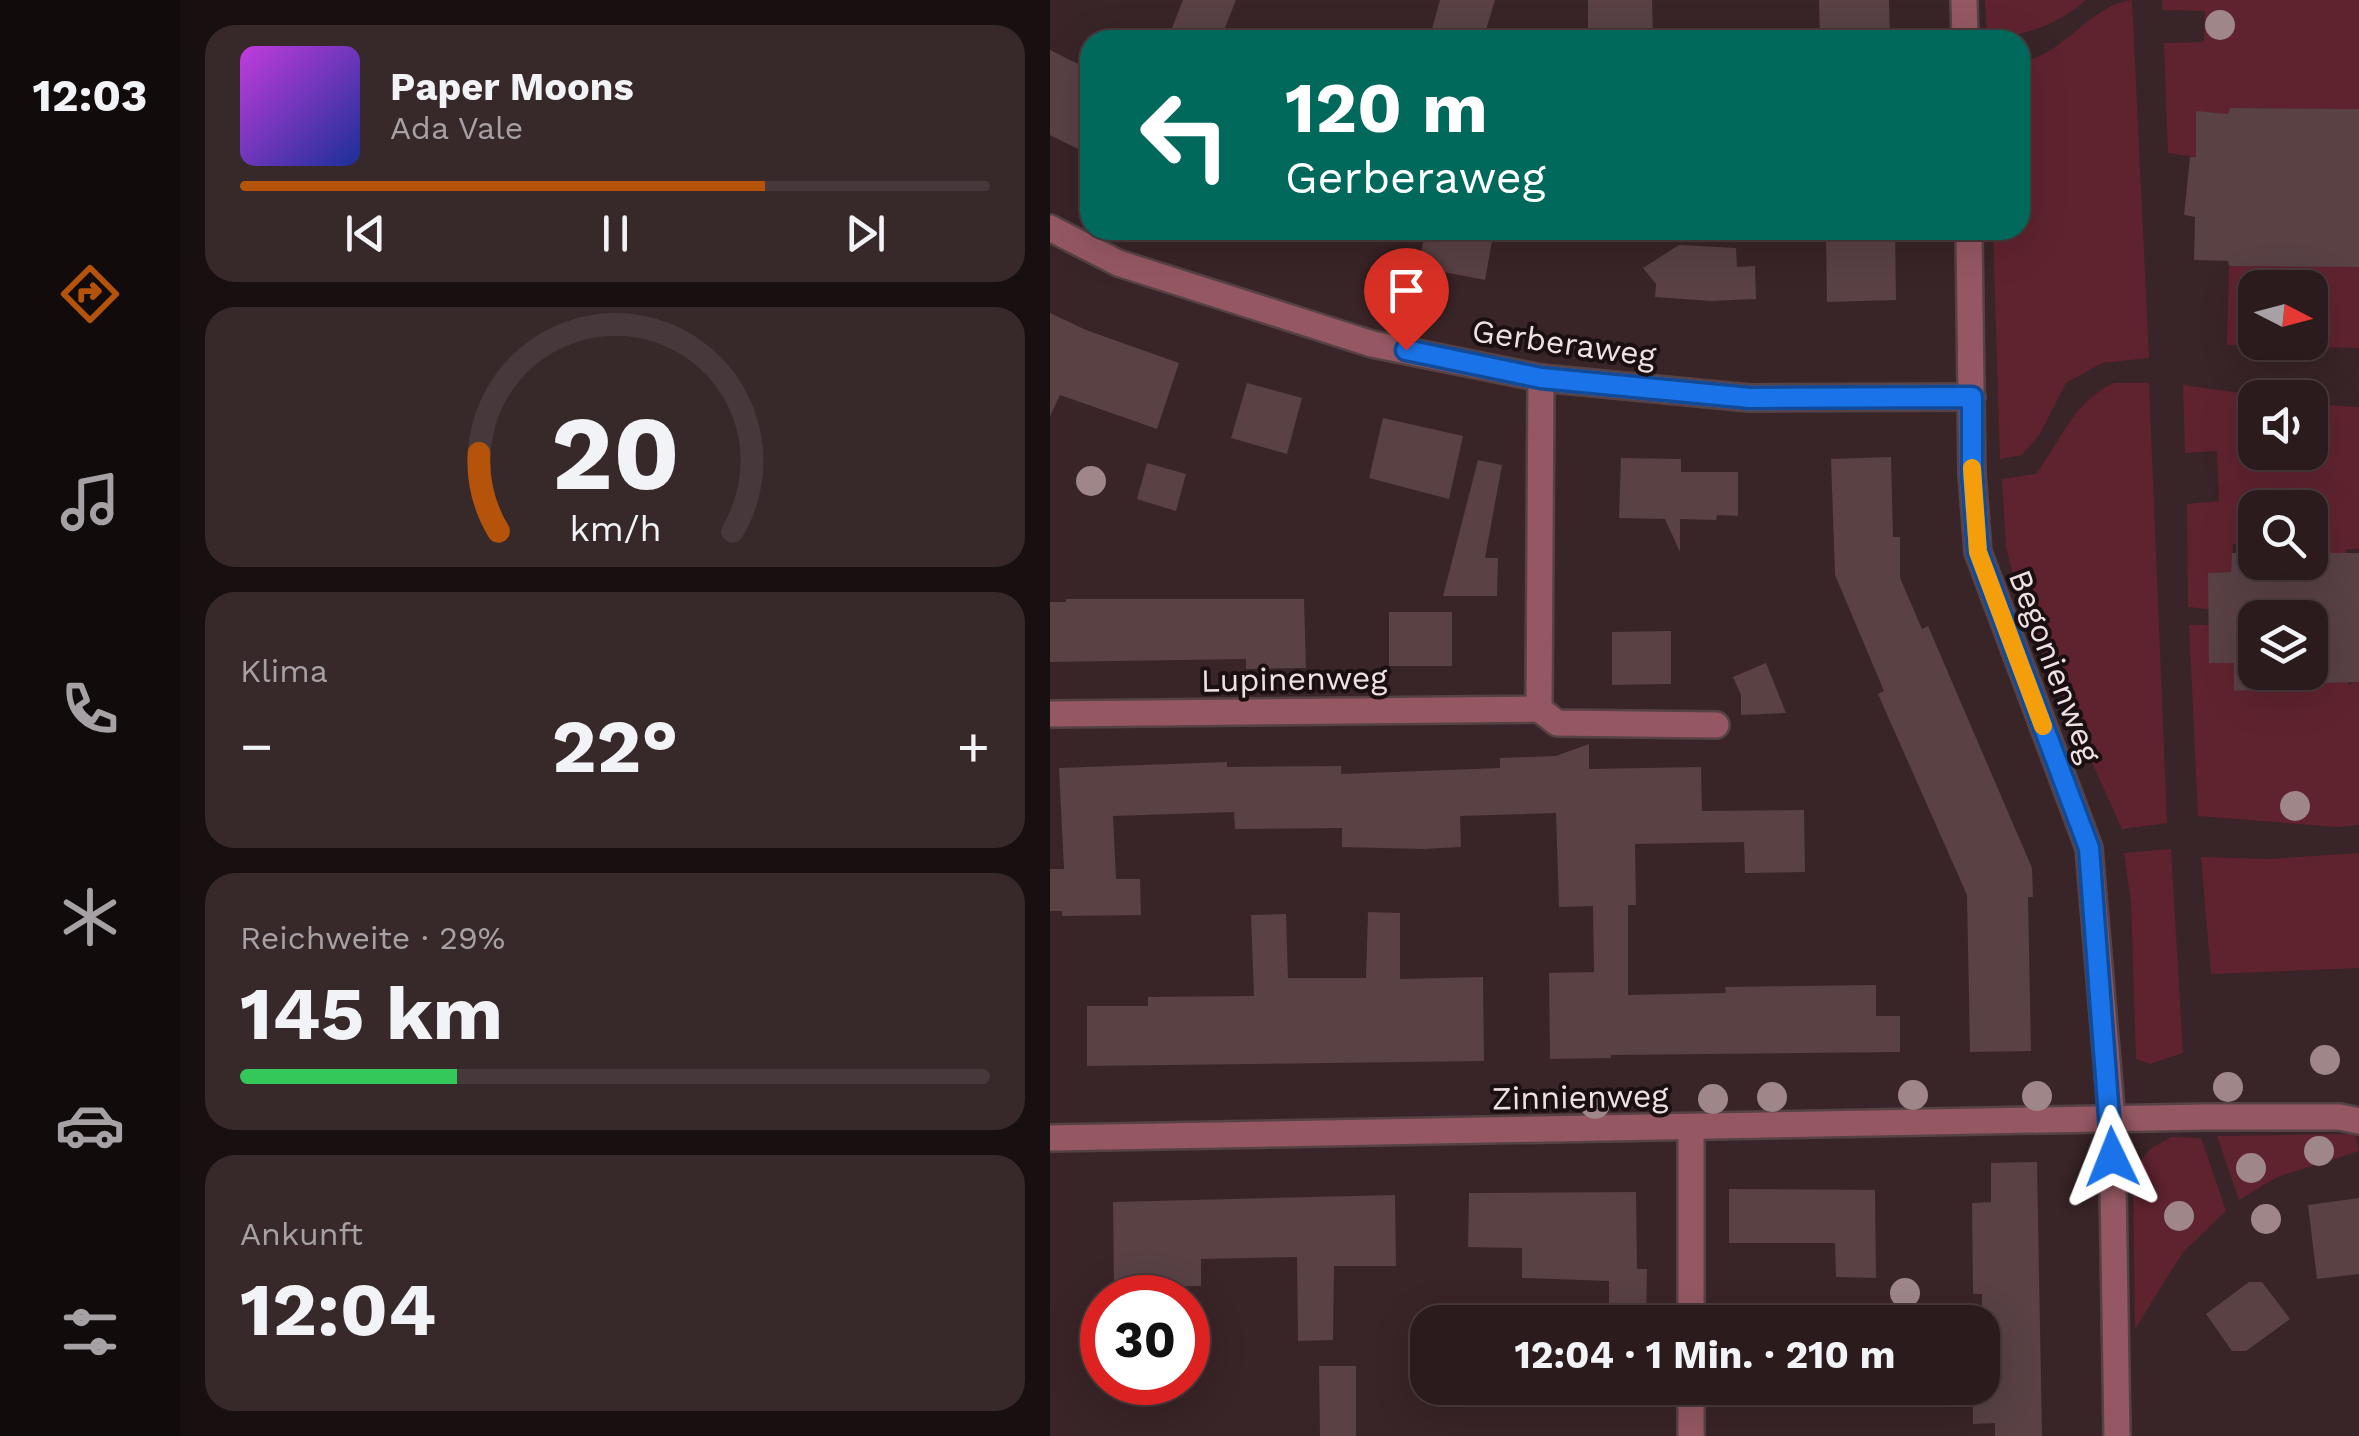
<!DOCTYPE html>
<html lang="de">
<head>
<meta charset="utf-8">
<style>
  :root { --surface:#2b1b1d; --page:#37282a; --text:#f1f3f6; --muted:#a6a1a4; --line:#47393b; --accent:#b45309 }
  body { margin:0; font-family:"Work Sans",sans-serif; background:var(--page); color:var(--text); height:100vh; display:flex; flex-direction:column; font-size:38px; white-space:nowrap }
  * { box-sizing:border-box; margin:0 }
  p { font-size:32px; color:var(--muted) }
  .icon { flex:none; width:55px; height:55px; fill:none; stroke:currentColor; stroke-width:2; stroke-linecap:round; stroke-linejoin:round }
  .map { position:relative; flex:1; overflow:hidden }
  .details { display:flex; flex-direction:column; gap:25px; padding:25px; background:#180f10; width:870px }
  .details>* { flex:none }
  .guide { position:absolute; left:30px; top:30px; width:950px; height:210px; border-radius:30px; box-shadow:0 10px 40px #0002,0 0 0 2px var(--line); background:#00695c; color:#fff; overflow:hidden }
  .needle { width:65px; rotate:96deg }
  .tools { position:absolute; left:1188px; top:270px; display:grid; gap:20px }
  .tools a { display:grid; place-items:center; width:90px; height:90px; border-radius:20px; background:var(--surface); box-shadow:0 10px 40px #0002,0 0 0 2px var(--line); font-size:50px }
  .speed { position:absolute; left:30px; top:1275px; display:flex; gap:20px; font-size:50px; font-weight:700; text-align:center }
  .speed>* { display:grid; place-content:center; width:130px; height:130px; border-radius:50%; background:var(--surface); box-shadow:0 10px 40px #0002,0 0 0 2px var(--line); line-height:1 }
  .speed .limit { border:15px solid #d22; background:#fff; color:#111 }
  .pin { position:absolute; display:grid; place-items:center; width:85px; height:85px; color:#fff; margin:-102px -42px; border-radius:50% 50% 50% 0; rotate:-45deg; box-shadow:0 0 10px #0007 }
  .pin .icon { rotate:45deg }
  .me { position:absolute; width:110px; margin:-55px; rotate:358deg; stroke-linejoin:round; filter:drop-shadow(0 0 8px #0008) }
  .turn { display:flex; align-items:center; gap:35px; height:210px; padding:0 40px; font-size:45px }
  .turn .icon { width:130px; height:130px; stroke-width:2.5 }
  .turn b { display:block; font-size:70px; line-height:85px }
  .big { font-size:75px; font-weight:700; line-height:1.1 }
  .details .widget { flex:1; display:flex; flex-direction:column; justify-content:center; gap:15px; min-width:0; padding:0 35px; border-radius:30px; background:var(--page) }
  .details .dial { align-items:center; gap:0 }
  .dial svg { height:260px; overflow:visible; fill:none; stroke:var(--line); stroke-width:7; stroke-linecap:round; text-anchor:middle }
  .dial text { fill:var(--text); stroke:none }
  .song { display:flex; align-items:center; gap:30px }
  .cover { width:120px; height:120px; border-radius:15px; background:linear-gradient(135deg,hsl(290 70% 55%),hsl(230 70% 35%)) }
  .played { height:10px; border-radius:5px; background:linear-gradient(90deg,var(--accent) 70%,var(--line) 70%) }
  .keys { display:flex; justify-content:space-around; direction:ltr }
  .heat { display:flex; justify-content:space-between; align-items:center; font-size:55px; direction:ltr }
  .charge { height:15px; border-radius:8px; background:linear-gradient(90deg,#34c759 29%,var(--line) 0) }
  .trip { position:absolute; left:360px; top:1305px; width:590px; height:100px; border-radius:30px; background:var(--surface); box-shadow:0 10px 40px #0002,0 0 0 2px var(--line); font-weight:700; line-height:100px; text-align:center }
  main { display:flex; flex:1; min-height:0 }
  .tabs { display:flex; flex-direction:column; width:180px; justify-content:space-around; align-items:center; background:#110b0c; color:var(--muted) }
  .tabs .icon { width:70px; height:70px }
  .tabs .on { color:var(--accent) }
  .tabs b { font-size:45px; color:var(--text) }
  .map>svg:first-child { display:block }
  .green { fill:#5f232f; fill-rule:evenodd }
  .building { fill:#594144; fill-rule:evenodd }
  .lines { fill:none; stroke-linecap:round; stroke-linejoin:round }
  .street-casing { stroke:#564245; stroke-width:30 }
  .street { stroke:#955862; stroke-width:25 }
  .tree { fill:#9e8689 }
  .route-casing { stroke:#114b97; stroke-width:25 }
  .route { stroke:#1a73e8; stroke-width:18 }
  .slow { stroke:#f59e0b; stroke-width:18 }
  .labels { text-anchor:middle; stroke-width:8; stroke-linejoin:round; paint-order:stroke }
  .street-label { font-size:32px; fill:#efe0e2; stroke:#1a1011 }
</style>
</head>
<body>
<main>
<nav class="tabs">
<b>12:03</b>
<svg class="icon on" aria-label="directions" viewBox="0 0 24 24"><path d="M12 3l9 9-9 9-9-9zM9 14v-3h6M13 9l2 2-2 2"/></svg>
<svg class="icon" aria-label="music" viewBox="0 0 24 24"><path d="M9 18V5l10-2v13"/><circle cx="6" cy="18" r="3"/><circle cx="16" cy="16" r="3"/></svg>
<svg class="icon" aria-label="phone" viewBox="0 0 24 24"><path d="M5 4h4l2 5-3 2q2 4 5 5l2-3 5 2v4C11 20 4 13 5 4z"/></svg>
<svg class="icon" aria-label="climate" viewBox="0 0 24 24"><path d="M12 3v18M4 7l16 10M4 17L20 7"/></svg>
<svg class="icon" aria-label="car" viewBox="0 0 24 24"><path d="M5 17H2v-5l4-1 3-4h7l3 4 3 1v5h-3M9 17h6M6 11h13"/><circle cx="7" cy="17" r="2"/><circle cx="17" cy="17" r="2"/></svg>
<svg class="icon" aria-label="filters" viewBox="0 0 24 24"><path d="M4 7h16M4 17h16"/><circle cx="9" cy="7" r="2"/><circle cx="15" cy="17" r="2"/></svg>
</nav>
<section class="details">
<div class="widget">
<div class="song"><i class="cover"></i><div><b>Paper Moons</b><p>Ada Vale</p></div></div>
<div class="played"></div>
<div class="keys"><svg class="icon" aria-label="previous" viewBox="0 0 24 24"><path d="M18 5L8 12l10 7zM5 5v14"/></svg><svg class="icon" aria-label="pause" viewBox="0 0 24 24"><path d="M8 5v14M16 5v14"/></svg><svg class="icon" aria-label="next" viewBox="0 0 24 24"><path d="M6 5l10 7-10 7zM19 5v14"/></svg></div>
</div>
<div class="widget dial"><svg viewBox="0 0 100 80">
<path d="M14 69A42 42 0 1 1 86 69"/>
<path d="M14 69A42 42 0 0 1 8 45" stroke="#b45309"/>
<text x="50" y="56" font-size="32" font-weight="700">20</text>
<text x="50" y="72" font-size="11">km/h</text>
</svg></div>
<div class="widget"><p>Klima</p>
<div class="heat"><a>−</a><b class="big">22°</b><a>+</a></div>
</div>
<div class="widget"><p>Reichweite · 29%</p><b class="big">145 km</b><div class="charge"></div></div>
<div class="widget"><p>Ankunft</p><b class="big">12:04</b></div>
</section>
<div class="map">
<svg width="1309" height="1436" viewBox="0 0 1309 1436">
  <rect width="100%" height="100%" fill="#392427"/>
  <g class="green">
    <path d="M935 0H1036C1006 26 975 35 937 39Z"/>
    <path d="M1082 0 1099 358 1052 363 1016 383 990 434 972 455 950 459 943 230H970V62C1014 56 1039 5 1082 0Z"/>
    <path d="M1112 0H1309V109L1180 108 1178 114 1147 112 1146 157 1118 153 1114 43 1154 42 1155 11 1112 10Z"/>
    <path d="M1179 266 1309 267V348L1177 345ZM1205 288H1260V342H1205Z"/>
    <path d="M1064 383H1099L1117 823 1072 829 970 603 956 547 952 479 986 474C1011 440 1024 401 1064 383Z"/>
    <path d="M1133 385 1218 397 1205 398V452H1260V404L1309 407V549H1297L1296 553H1260V508H1205V544H1183L1181 572 1158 573 1159 609 1138 607 1137 504 1169 501 1167 451 1135 453Z"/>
    <path d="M1139 625H1160L1159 662 1184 663 1185 691 1221 689 1222 684 1298 679 1299 687 1302 683 1309 682V825L1287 827 1148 816Z"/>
    <path d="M1121 849 1133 1053 1100 1064 1086 1059 1081 902 1074 853Z"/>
    <path d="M1309 853V968L1161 974 1151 857 1218 859Z"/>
    <path d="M1305 1134 1309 1151 1227 1177 1189 1200 1167 1136Z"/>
    <path d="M1121 1137 1151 1138 1176 1211 1133 1252 1085 1329 1083 1170 1100 1149Z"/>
  </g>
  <g class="building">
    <path d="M133 0H186L170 40H154L122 28Z"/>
    <path d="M390 0H445L433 40H419L382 29Z"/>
    <path d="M538 0H602L603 40H538Z"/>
    <path d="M769 0H839L840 40H770Z"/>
    <path d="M0 50 40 70V155L0 135Z"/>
    <path d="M1180 108 1309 109V267L1179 266 1178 261 1144 260 1145 217 1134 215 1140 157H1146V111L1178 114Z"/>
    <path d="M376 230H444L435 280 373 268 374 263 369 261Z"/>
    <path d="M776 230H845L846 300 777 302Z"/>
    <path d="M629 245 686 248 687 267 705 266 706 299 661 301 605 297 606 284 593 268Z"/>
    <path d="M0 313 36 330 129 363 107 429 10 395 0 416Z"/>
    <path d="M197 383 252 398 237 454 181 438Z"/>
    <path d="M333 418 413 436 399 499 319 478Z"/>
    <path d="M841 457 843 537H850V578L872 629 878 626 982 868 983 897H978L981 1051 920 1052 917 895 828 694 834 691 785 575 781 459Z"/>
    <path d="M571 458 631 459V472H688V516L667 515 666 520 630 519V552L615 519 569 518Z"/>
    <path d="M428 460 452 465 435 558H448L447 596H393Z"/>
    <path d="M97 463 136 474 126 511 87 499Z"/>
    <path d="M1182 553H1205V562H1260V553H1309V682L1222 684V689L1184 691V663H1159L1158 573 1181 572ZM1205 618H1260V672H1205Z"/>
    <path d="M16 599H254L256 668 196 669V659L0 662V602H16Z"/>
    <rect x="339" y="612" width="63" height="54"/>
    <path d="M621 631V684L562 685V632Z"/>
    <path d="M716 663 736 713 691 715V695L683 677Z"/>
    <path d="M539 744V769L651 767 652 811 754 810 755 872 695 873 694 842 585 844 586 905H578V995L676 993 675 987 826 985V1016H850V1052L561 1055V1058L500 1059 499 973 544 972 543 906 509 907 506 813 410 816 411 847 373 849 292 847V828L185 829 184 812 63 816 66 879H90L91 915 12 916V911H0V869H14L9 768 177 762V767L291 766V774L450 768V758L506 756Z"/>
    <path d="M318 912 350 913V979L433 977 434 1061 37 1066V1006H98V997L204 996 201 915 236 914 238 978H316Z"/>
    <path d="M987 1162 992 1436H945V1423L923 1424V1388H932V1294H923L922 1203 941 1202V1163Z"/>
    <path d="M679 1189 825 1190 826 1278 786 1277 785 1243H679Z"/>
    <path d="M586 1192 587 1269H597L596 1322H559V1281L472 1278V1248L418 1247 419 1193Z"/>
    <path d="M345 1195 346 1266H284L283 1340 248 1341 247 1257 151 1259V1286L64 1287 63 1202Z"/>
    <path d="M1309 1198V1274L1267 1279 1258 1205Z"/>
    <path d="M1199 1282H1212L1240 1319 1196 1351H1182L1156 1314Z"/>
    <path d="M269 1366H306V1436H270Z"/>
  </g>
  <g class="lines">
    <defs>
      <g id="street">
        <path d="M914 0 915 40"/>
        <path d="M0 228 68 263 322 344 491 378 700 398 922 397"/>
        <path d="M919 230 922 474 928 552 1039 848 1062 1121 1067 1436"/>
        <path d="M489 709 507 723 666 725"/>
        <path d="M0 714 489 709 491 378"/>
        <path d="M641 1128V1322"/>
        <path d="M0 1138 1154 1117H1290L1309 1121"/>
        <path d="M641 1388V1436"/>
      </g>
    </defs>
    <use href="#street" class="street-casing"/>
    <use href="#street" class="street"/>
  </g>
  <g class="tree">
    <circle cx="1170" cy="25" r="15"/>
    <circle cx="41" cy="481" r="15"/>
    <circle cx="1245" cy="806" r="15"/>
    <circle cx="1275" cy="1060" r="15"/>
    <circle cx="1178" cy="1087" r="15"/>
    <circle cx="863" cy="1095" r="15"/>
    <circle cx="987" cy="1096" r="15"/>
    <circle cx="722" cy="1097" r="15"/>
    <circle cx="663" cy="1099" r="15"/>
    <circle cx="545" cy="1104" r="15"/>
    <circle cx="1269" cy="1151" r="15"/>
    <circle cx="1201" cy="1168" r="15"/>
    <circle cx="1129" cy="1216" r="15"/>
    <circle cx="1216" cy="1219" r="15"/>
    <circle cx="855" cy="1293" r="15"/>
  </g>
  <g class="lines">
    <defs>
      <path id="route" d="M356 350 491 378 700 398 922 397V474L928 552 1039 848 1062 1157"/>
    </defs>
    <use href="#route" class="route-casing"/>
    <use href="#route" class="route"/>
    <path class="slow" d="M922 468 928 552 993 726"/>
  </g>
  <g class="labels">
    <g class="street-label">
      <text transform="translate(514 343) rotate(8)" y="11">Gerberaweg</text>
      <text transform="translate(1005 666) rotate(69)" y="11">Begonienweg</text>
      <text transform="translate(244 679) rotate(-1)" y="11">Lupinenweg</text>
      <text transform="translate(530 1097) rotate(-1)" y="11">Zinnienweg</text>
    </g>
  </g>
</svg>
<div class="tools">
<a><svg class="needle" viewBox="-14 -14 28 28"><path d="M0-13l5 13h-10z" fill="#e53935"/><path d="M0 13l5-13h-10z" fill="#a6a1a4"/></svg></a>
<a><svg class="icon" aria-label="sound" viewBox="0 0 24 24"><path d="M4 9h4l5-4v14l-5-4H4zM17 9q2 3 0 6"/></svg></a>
<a><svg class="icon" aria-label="search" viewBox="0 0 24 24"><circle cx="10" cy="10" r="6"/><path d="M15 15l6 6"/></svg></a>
<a><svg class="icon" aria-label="layers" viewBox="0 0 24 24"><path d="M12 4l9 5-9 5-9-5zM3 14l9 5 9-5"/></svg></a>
</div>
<div class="speed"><div class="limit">30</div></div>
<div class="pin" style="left:356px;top:350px;background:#d93025"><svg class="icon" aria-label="arrive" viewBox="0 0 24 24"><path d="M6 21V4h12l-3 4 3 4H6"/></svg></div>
<svg class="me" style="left:1062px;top:1157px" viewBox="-20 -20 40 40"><path d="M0-17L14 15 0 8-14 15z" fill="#1a73e8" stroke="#fff" stroke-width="4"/></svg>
<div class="trip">12:04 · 1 Min. · 210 m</div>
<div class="guide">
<div class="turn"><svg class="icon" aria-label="left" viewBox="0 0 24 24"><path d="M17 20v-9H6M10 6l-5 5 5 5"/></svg><div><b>120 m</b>Gerberaweg</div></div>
</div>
</div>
</main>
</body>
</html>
